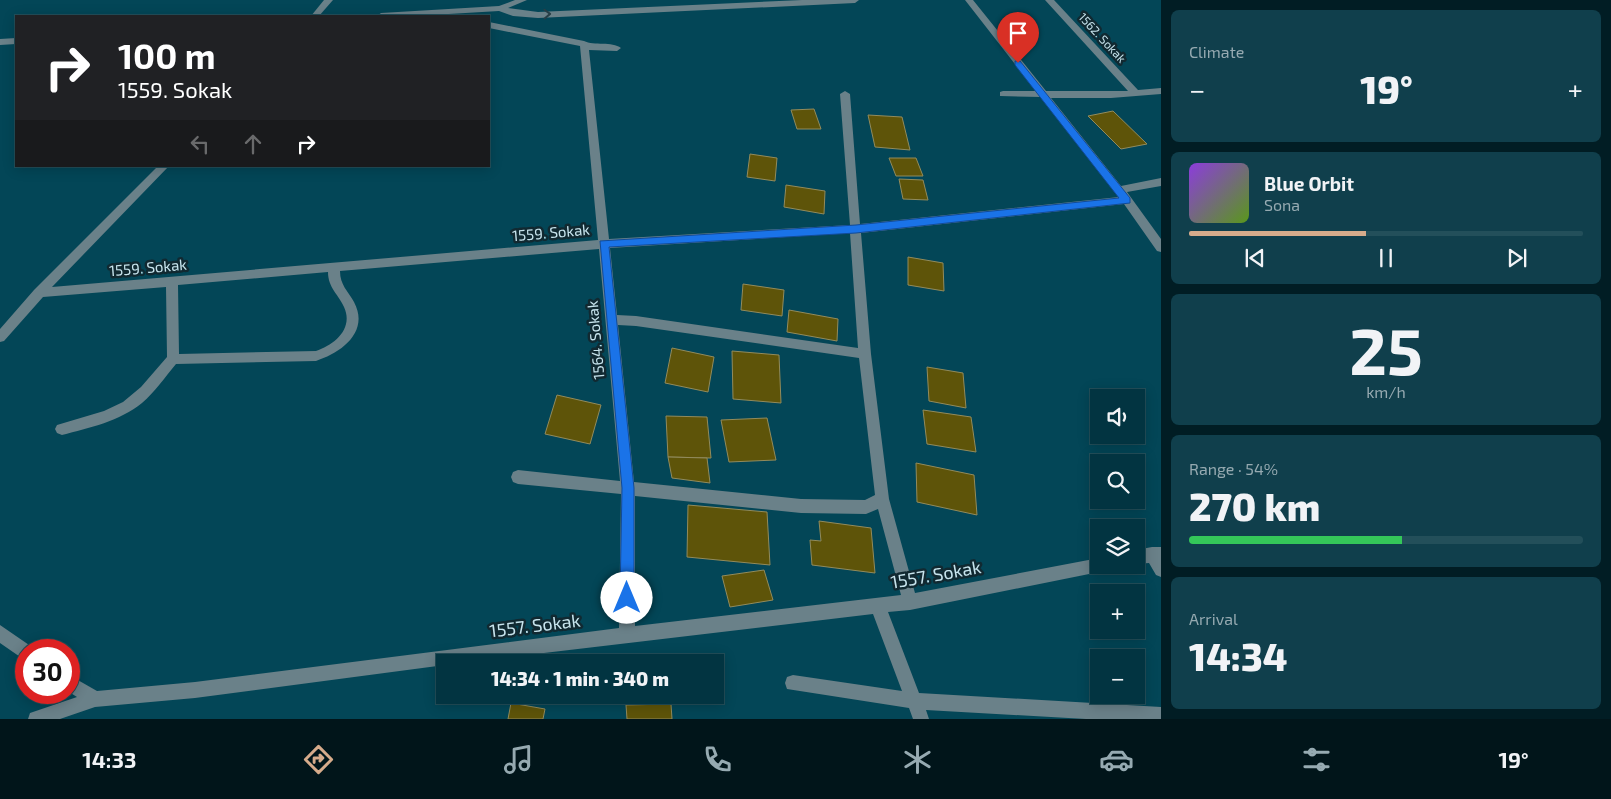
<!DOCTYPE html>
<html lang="en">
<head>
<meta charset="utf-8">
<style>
  :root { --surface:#023441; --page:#103f4c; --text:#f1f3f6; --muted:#96aab1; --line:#234f5a; --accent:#d6ab8b }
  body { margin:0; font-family:"Exo 2",sans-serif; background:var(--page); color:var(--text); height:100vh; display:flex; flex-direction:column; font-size:19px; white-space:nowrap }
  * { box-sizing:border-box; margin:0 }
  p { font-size:16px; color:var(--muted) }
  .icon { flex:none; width:28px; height:28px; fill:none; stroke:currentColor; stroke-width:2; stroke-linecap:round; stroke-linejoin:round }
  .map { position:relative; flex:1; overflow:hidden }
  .details { display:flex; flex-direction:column; gap:10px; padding:10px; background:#011d24; width:450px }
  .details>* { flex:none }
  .top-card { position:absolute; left:15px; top:15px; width:475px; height:152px; border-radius:0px; box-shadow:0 2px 12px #0003,0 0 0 1px var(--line); background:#202124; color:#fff; overflow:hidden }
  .buttons { position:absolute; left:1090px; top:389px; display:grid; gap:10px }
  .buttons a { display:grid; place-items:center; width:55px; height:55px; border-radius:0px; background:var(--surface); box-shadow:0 2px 12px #0003,0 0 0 1px var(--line); font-size:25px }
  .speed { position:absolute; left:15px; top:639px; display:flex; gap:10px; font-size:25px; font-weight:700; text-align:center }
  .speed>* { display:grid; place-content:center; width:65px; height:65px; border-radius:50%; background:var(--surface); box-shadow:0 2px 12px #0003,0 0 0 1px var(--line); line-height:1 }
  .speed .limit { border:8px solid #d22; background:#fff; color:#111 }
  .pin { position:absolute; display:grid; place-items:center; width:42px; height:42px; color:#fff; margin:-51px -21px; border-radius:50% 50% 50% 0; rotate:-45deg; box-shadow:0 0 5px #0007 }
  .pin .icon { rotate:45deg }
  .me { position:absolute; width:55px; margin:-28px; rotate:0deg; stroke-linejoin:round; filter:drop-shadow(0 0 4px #0008) }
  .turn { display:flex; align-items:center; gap:18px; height:105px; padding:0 20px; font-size:22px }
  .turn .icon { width:65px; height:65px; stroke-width:2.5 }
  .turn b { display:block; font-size:35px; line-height:42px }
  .lanes { display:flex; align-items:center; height:48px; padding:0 20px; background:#0003; justify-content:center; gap:25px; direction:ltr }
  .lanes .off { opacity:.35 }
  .big { font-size:38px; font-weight:800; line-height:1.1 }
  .details .tile { flex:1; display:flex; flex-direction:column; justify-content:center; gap:8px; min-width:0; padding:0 18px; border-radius:8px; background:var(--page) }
  .details .dial { align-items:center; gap:0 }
  .dial b { font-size:65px; line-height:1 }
  .song { display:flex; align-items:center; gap:15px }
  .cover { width:60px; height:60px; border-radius:8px; background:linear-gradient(135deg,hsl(270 70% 55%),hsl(90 70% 35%)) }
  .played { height:5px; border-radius:2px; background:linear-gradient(90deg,var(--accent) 45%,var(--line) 45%) }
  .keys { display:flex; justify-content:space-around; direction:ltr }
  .heat { display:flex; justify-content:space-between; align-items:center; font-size:28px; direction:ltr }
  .charge { height:8px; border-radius:4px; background:linear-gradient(90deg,#34c759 54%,var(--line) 0) }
  .trip { position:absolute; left:436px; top:654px; width:288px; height:50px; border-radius:0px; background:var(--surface); box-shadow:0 2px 12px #0003,0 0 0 1px var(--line); font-weight:800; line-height:50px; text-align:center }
  .tab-bar { display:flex; height:80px; justify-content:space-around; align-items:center; background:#01151a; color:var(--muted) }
  .tab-bar .icon { width:35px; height:35px }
  .tab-bar .active { color:var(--accent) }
  .tab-bar b { font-size:22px; color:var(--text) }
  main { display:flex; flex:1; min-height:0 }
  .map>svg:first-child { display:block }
  .building { fill:#5e5409; stroke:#928b5c }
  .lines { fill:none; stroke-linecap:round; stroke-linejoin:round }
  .minor { fill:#6a8189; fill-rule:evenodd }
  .oneway { stroke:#273f47 }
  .route { fill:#1a73e8; stroke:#114b97 }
  .labels { text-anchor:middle; stroke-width:5; stroke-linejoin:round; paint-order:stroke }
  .far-street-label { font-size:12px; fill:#c7e4ed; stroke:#112931 }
  .street-label { font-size:15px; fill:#c7e4ed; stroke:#112931 }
  .near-street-label { font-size:18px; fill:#c7e4ed; stroke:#112931 }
</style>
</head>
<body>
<main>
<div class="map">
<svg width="1161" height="719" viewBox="0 0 1161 719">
  <rect width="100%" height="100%" fill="#034657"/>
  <g class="building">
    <path d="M814 109 821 129H797L791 110Z"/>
    <path d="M1113 111 1147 144 1121 149 1088 116Z"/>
    <path d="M868 115 902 117 910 150 875 147Z"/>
    <path d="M750 154 777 158 775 181 747 177Z"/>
    <path d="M889 158H916L923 176H896Z"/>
    <path d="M899 179 923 180 928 200 903 199Z"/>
    <path d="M786 185 825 191 824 214 784 207Z"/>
    <path d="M908 257 943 263 944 291 908 285Z"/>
    <path d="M743 284 784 290 782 316 741 310Z"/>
    <path d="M789 310 838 319 837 341 787 332Z"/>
    <path d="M672 348 714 357 708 392 665 383Z"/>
    <path d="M732 351 779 355 781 403 733 399Z"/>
    <path d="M927 367 963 373 966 408 929 401Z"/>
    <path d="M557 395 601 405 590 444 545 434Z"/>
    <path d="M923 410 971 417 976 452 927 444Z"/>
    <path d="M666 416 707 417 711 458 668 457Z"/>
    <path d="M767 418 776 460 729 462 721 420Z"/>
    <path d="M668 457 707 458 710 483 672 478Z"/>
    <path d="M916 463 974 475 977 515 917 502Z"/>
    <path d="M688 505 767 512 770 565 687 557Z"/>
    <path d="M819 521 871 528 875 573 812 565 810 540 821 541Z"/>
    <path d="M764 570 773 600 730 607 722 576Z"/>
    <path d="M511 703 545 709 543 719H508Z"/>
    <path d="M671 704 672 719H627L626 705Z"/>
  </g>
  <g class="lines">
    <g class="minor">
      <path d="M324 0H333L319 16H311Z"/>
      <path d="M515 0H527L508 8 538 12 802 0H859L855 3 538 18 513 16 499 11 415 16H377L381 13 499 6Z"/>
      <path d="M965 0H973L1046 91H1128L1045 0H1054L1138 90 1161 88V94L1111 98H1051L1121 186 1161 178V186L1127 192 1161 239V252L1157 251 1124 204 861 233 871 354 889 499 915 593 1099 558V565H1106L1104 570 1099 572 910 610 888 612 919 693 1161 707V719H1086L926 710 929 719H913L909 708 787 689 785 683 787 677 793 675 902 691 873 614 468 662H445V665L195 698 95 707 60 719H28L30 713 77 697 69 692V675L97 691 195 682 619 628 621 494 518 484 513 482 511 477 513 472 518 470 620 481 599 249 340 271C340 285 348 291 354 302 370 332 341 353 316 361L176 364C165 377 155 392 142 403 120 421 89 428 62 435L57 433 55 429 57 425 104 411 123 402 141 387 167 357 166 287 43 297 4 341 0 342V329L34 290 158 166H169L52 287 598 240 580 46 489 28V22L584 41C594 46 612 41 621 48L617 51 589 50 609 239 850 225 840 94 845 91 850 94 860 224 1119 197 1041 97 1000 96V92L1003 91H1036ZM850 233 858 348 636 316 617 315 610 248ZM328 272C328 288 339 295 344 307 354 329 334 345 316 351L179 354 178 285ZM618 325 636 326 859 358 875 495 865 500 801 499 634 482ZM635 496 801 513 866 514 878 509 901 595 635 626Z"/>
      <path d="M16 38V44L0 45V39Z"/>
      <path d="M1152 547H1161V577L1156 575 1149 563 1136 564V550Z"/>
      <path d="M0 625 32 647 33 650H26V661L0 643Z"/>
    </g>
  </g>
  <defs><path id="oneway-chevron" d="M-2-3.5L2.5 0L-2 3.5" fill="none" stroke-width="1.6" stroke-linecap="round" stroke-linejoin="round" transform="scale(1.25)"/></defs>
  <use class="oneway" href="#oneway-chevron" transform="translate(547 14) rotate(-2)"/>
  <path class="route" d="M1015 61H1020L1130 198V203L856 233 609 247 634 488V598L632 603 627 605 622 603 620 598 622 488 600 241 856 225 1119 198 1015 65Z"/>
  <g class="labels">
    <g class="far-street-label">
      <text transform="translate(1102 38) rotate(47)" y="4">1562. Sokak</text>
    </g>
    <g class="street-label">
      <text transform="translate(551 233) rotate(-5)" y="5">1559. Sokak</text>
      <text transform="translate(148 268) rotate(-5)" y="5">1559. Sokak</text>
      <text transform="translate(596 340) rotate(-95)" y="5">1564. Sokak</text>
    </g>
    <g class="near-street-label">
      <text transform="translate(936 575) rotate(-10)" y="6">1557. Sokak</text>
      <text transform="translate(535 626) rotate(-7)" y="6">1557. Sokak</text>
    </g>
  </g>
</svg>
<div class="buttons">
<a><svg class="icon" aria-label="sound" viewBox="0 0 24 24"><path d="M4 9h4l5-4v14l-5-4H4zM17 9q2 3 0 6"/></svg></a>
<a><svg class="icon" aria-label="search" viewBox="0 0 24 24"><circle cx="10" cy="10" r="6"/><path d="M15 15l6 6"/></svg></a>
<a><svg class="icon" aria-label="layers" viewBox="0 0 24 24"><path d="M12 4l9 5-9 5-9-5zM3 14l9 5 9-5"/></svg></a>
<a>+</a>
<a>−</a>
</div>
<div class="speed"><div class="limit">30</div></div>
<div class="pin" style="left:1018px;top:63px;background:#d93025"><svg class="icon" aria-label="arrive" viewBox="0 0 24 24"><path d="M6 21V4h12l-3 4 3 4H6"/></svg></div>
<svg class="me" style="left:627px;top:598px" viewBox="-20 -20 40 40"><circle r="19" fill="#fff"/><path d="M0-13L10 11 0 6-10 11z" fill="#1a73e8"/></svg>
<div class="trip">14:34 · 1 min · 340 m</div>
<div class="top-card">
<div class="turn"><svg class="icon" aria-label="right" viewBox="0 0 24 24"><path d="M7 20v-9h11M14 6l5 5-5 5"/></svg><div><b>100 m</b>1559. Sokak</div></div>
<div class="lanes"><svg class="icon off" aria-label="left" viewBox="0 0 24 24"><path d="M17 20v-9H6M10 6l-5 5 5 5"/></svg><svg class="icon off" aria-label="ahead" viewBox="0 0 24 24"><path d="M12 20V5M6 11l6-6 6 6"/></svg><svg class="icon" aria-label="right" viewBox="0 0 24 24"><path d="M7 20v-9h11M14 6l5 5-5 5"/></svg></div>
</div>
</div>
<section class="details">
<div class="tile"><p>Climate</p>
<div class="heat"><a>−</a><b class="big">19°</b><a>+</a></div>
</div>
<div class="tile">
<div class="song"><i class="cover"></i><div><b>Blue Orbit</b><p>Sona</p></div></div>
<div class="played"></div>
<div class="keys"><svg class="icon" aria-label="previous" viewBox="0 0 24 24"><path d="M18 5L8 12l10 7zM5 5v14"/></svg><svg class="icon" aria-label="pause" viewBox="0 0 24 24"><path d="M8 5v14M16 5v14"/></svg><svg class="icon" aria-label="next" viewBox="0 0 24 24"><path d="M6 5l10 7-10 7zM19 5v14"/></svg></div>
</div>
<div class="tile dial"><b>25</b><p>km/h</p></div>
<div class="tile"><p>Range · 54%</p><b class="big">270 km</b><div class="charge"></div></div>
<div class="tile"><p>Arrival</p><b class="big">14:34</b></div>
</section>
</main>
<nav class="tab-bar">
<b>14:33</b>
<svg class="icon active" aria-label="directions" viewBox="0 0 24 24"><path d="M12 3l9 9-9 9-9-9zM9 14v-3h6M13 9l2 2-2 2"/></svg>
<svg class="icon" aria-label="music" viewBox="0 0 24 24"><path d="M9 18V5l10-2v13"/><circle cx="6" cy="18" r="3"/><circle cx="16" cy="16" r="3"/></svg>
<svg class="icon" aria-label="phone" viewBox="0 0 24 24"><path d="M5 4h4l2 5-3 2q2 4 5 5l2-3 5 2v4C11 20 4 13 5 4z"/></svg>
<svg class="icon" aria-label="climate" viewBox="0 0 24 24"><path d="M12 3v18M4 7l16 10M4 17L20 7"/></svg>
<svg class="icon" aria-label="car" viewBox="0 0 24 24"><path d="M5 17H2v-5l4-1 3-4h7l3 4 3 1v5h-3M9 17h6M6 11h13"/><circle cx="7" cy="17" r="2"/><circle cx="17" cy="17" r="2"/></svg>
<svg class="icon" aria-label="filters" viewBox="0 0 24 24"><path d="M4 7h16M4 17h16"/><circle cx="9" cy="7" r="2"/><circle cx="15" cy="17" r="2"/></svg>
<b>19°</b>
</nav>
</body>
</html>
